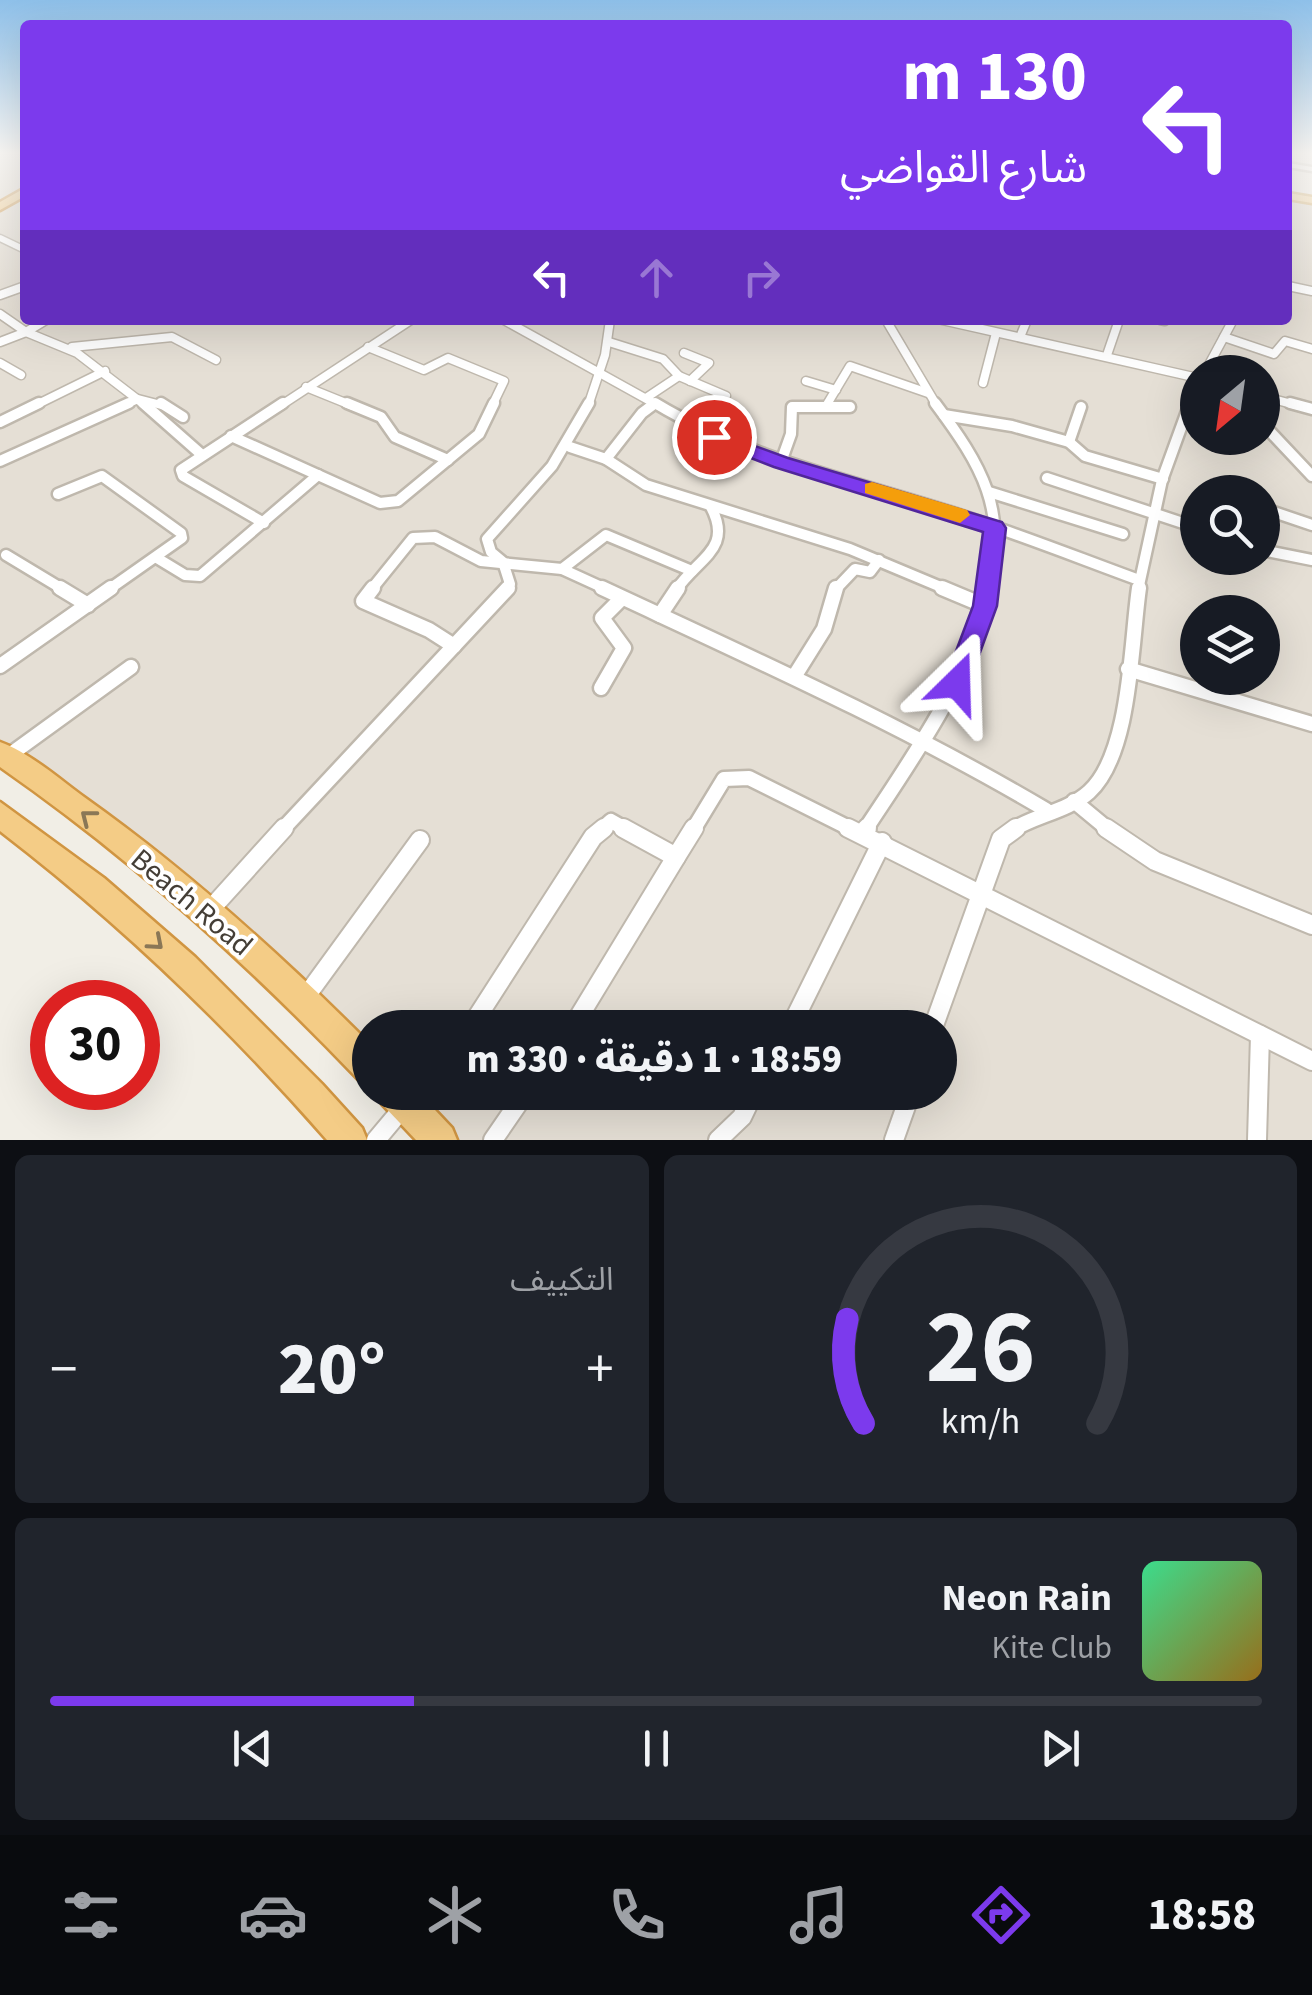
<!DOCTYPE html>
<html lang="ar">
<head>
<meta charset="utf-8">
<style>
  :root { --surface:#171b24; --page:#20242c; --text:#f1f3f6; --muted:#9ea1a6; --line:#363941; --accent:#7c3aed }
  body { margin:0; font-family:"Source Sans 3","Noto Sans Arabic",sans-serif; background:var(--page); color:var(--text); direction:rtl; height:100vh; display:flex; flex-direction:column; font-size:38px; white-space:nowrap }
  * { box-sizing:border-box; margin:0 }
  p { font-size:32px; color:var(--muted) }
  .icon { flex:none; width:55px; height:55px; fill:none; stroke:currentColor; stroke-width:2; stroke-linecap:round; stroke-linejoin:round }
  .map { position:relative; height:1140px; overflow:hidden; direction:ltr }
  .details { display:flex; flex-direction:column; gap:15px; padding:15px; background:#0d0f14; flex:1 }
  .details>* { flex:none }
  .guide { position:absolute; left:20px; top:20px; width:1272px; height:305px; border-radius:10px; box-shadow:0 10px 40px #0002; direction:rtl; background:#7c3aed; color:#fff; overflow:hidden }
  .needle { width:65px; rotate:209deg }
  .fabs { position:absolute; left:1180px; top:355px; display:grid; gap:20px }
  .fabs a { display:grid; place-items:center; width:100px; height:100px; border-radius:50%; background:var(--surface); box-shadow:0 10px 40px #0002; font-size:50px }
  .speed { position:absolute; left:30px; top:980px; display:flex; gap:20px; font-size:50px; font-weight:700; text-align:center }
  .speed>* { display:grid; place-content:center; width:130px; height:130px; border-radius:50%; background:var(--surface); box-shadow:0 10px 40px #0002; line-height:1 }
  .speed .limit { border:15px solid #d22; background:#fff; color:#111 }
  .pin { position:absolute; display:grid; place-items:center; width:85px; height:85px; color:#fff; margin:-42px; border:5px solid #fff; border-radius:50%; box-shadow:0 2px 10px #0007 }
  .me { position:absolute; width:110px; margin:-55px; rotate:22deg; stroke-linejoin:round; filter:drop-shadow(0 0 8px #0008) }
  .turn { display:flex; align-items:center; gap:35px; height:210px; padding:0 40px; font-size:45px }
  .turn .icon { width:130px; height:130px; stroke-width:2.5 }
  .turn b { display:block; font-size:70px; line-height:85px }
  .lanes { display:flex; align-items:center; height:95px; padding:0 40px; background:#0003; justify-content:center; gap:50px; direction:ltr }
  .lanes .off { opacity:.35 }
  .big { font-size:75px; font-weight:800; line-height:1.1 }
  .details .widget { flex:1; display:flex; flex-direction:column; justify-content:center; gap:15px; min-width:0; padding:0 35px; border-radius:15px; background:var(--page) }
  .details .dial { align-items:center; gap:0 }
  .dial svg { height:260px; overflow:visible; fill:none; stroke:var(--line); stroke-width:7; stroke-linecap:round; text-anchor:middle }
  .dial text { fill:var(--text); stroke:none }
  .song { display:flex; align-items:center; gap:30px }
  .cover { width:120px; height:120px; border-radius:15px; background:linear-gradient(135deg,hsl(150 70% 55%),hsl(40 70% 35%)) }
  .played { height:10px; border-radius:5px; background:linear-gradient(90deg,var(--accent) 30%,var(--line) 30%) }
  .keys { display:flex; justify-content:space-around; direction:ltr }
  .heat { display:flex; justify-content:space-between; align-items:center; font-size:55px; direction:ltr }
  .details .tiles { flex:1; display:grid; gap:15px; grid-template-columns:1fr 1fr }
  .widget:last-child { grid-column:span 2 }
  .trip { position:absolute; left:352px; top:1010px; width:605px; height:100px; border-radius:50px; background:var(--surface); box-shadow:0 10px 40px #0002; font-weight:800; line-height:100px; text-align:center; direction:rtl }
  .tab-bar { display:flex; height:160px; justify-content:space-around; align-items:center; background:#090b0e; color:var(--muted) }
  .tab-bar .icon { width:70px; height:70px }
  .tab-bar .current { color:var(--accent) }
  .tab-bar b { font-size:45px; color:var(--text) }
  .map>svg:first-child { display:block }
  .residential { fill:#e5dfd5; fill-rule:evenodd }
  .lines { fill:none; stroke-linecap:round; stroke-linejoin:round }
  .minor-far4-casing { stroke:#bfb8ad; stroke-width:9 }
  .minor-far3-casing { stroke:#bfb8ad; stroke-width:11 }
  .minor-far2-casing { stroke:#bfb8ad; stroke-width:15 }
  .minor-far1-casing { stroke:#bfb8ad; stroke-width:19 }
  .minor-casing { stroke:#bfb8ad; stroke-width:22 }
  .tertiary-casing { stroke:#bfb8ad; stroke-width:5 }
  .primary-casing { stroke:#d9b36c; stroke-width:5 }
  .trunk-casing { stroke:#d09542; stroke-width:5 }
  .minor-far4 { stroke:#fff; stroke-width:6 }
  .minor-far3 { stroke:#fff; stroke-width:8 }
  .minor-far2 { stroke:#fff; stroke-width:10 }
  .minor-far1 { stroke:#fff; stroke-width:14 }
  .minor { stroke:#fff; stroke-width:18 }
  .tertiary { fill:#fff; fill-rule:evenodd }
  .primary { fill:#f6d79b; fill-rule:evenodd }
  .trunk { fill:#f4cc86; fill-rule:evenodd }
  .oneway { stroke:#8a7756 }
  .route { fill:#7c3aed; stroke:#51269a; stroke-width:2.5 }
  .slow { fill:#f59e0b }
  .labels { text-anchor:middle; stroke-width:8; stroke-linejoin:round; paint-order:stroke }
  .near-street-label { font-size:30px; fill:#443e36; stroke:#fff }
</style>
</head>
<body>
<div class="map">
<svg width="1312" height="1140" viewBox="0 0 1312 1140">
  <rect width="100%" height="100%" fill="#f1eee6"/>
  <g class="residential">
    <path d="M0 153H25V186L0 202Z"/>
    <path d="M25 191V320H1288V196L1312 200V1140H440L394 1093 940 1092V1028H370V1067L0 753V207ZM1198 372H1262V438H1198ZM1198 492H1262V558H1198ZM1198 612H1262V678H1198Z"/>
  </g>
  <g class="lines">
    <defs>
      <path id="minor-far4" d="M0 238 25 250"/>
      <g id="minor-far3">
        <path d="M1288 286 1312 291"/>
        <path d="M0 295 25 286"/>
        <path d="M0 314 26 332 0 342"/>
        <path d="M504 320 659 406"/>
        <path d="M886 320 937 406"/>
        <path d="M942 320 1198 378"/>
        <path d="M1160 320 1165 321"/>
        <path d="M26 332 77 353 146 406"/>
        <path d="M26 332 46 320"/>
        <path d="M1020 337 1027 320"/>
        <path d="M1224 337 1274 354 1285 341 1312 349"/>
        <path d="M609 342 663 359 679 376 726 396 717 406"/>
        <path d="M72 347 172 337 216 360"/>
        <path d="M368 347 424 370 448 358 504 381 492 406"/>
        <path d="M684 353 709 363 690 381"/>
        <path d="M1107 355 1119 320"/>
        <path d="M0 363 21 375"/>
        <path d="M1205 372 1233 320"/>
        <path d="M806 381 836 390"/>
        <path d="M983 383 996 333"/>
        <path d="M306 387 353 406"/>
        <path d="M1262 396 1299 406"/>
        <path d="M646 398 679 376"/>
        <path d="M34 406 105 371"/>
        <path d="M123 406 138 399 165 406"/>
        <path d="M280 406 411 320"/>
        <path d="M588 406 605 355 610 320"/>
        <path d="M826 406 850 366 928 393"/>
        <path d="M1189 406 1198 387"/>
      </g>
      <g id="minor-far2">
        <path d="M143 403 202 455"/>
        <path d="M161 403 183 417"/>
        <path d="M347 403 381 417 395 437 448 460"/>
        <path d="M655 403C746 458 849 480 950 512 1014 532 1076 557 1139 580"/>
        <path d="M935 403C982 466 1008 509 989 590"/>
        <path d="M1290 403 1312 409"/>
        <path d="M944 415 1012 426 1069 442 1085 456 1163 479"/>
        <path d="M0 422 39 403"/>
        <path d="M1262 423 1312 476"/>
        <path d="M696 430 720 403"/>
        <path d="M231 436 380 503 398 501 479 434 494 403"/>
        <path d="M1069 442 1081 407"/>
        <path d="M570 447 606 459 646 485 850 549 948 590"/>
        <path d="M606 459 642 413 654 404"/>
        <path d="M0 461 129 403"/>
        <path d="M781 462 791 434 792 407H850"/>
        <path d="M1047 478 1198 528"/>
        <path d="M989 492 1123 534"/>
        <path d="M58 494 102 476 181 533 182 538 108 590"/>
        <path d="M1262 508 1312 525"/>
        <path d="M264 523 183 476 181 470 283 403"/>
        <path d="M1262 550 1312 560"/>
        <path d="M6 555 64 590"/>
        <path d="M157 558 185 575 200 576 318 475"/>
        <path d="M562 569 606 535 692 571"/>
        <path d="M371 590 413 538 435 537 481 561 562 569 608 590"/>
        <path d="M506 590 510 584 503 562 491 552 487 539 552 466 589 403"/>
        <path d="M676 590C699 557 733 549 711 507"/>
        <path d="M835 590 855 569 870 572 879 560"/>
        <path d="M1138 590 1162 480 1190 403"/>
      </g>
      <g id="minor-far1">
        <path d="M60 588 88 605"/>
        <path d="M373 588 363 601 429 630 454 646"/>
        <path d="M602 588C752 658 904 726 1046 810"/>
        <path d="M942 588 985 606"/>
        <path d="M660 615 678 588"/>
        <path d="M0 666 111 588"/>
        <path d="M1128 669 1312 724"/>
        <path d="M794 677 824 629 836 588"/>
        <path d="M601 688 624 648 602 618 621 599"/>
        <path d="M7 757 131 667"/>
        <path d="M1074 801 1109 830"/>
        <path d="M282 830 508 588"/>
        <path d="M601 830 611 821 627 830"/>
        <path d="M693 830 724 779 749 778 853 830"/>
        <path d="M865 830C915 754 970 678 990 588"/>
        <path d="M1012 830C1036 815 1068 811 1089 792 1131 754 1131 642 1139 588"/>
      </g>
      <g id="minor">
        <path d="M848 828 1312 1061"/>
        <path d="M1106 828 1155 861 1312 925"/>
        <path d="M863 833 867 828"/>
        <path d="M676 857 694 828"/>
        <path d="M209 911 284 828"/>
        <path d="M304 999 420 840"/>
        <path d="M470 1028 593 837 604 828"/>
        <path d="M572 1028 676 857 623 828"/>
        <path d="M790 1028 882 842"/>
        <path d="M933 1028 1001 839 1016 828"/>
        <path d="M376 1140 402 1109"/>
        <path d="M493 1140 526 1092"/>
        <path d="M718 1140 742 1117 754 1092"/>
        <path d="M894 1140 911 1092"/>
        <path d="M1257 1140 1260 1035"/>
      </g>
      <path id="tertiary" d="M1288 163 1312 167V171L1288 167Z"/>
      <path id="primary" d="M1288 193 1312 197V203L1288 199Z"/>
      <g id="trunk">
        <path d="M25 188V196L0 210V202Z"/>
        <path d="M0 742C30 753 58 778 84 797 187 870 281 955 370 1044V1083L358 1079C248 964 131 858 0 767Z"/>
        <path d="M0 802 104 878 195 957 322 1084 362 1128 367 1140H327C228 1027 120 923 0 831Z"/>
        <path d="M378 1092H418L452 1128 457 1140H416L382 1104Z"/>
      </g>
    </defs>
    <use href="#minor-far4" class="minor-far4-casing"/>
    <use href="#minor-far3" class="minor-far3-casing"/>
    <use href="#minor-far2" class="minor-far2-casing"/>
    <use href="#minor-far1" class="minor-far1-casing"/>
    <use href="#minor" class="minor-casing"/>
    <use href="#tertiary" class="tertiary-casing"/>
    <use href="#primary" class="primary-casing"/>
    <use href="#trunk" class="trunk-casing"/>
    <use href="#minor-far4" class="minor-far4"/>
    <use href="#minor-far3" class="minor-far3"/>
    <use href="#minor-far2" class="minor-far2"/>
    <use href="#minor-far1" class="minor-far1"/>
    <use href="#minor" class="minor"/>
    <use href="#tertiary" class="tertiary"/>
    <use href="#primary" class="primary"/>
    <use href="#trunk" class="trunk"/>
  </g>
  <defs><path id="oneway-chevron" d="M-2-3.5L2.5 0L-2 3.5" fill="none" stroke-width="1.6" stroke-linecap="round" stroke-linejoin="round" transform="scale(2.5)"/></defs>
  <g class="oneway">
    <use href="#oneway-chevron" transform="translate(88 817) rotate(-142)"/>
    <use href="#oneway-chevron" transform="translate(156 943) rotate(41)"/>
  </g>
  <linearGradient id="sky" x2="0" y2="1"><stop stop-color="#8ec0e9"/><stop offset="0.49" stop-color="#f9f7f4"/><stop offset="1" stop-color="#f9f7f4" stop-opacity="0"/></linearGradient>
  <rect width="1312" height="312" fill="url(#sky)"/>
  <path class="route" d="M714 431 788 458 1002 522 1006 528 997 606 966 691 957 694 948 691 944 683 973 606 983 532 774 467 707 441 704 437Z"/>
  <path class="slow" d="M872 482 967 510 970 515 960 523 865 493V484Z"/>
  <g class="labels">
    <g class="near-street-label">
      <text transform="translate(192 902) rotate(40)" y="10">Beach Road</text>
    </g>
  </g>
</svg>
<div class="fabs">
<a><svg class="needle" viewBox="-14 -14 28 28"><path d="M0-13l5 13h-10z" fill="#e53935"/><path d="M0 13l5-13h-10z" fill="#9ea1a6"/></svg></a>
<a><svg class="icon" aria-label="search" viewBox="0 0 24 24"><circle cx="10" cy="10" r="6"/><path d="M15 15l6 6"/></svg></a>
<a><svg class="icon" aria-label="layers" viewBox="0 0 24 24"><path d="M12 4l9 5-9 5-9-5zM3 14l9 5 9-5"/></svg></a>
</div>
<div class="speed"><div class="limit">30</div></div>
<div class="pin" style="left:714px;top:437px;background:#d93025"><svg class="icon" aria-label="arrive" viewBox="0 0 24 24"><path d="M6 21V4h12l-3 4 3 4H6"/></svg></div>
<svg class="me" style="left:957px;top:683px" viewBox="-20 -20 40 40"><path d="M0-17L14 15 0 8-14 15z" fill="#7c3aed" stroke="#fff" stroke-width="4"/></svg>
<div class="trip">18:59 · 1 دقيقة · 330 m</div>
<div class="guide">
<div class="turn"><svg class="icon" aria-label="left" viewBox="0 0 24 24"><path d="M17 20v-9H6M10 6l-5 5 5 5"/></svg><div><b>130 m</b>شارع القواضي</div></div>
<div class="lanes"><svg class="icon" aria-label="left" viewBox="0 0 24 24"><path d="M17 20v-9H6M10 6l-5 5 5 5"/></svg><svg class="icon off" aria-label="ahead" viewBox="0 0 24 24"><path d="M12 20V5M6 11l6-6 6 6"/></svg><svg class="icon off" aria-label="right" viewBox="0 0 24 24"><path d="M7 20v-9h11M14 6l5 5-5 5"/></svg></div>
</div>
</div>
<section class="details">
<div class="tiles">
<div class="widget dial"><svg viewBox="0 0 100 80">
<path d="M14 69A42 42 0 1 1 86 69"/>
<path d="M14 69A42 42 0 0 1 9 37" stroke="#7c3aed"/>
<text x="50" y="56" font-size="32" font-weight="700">26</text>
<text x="50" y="72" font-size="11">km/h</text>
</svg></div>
<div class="widget"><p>التكييف</p>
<div class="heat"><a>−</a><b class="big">20°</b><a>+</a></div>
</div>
<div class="widget">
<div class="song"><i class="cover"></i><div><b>Neon Rain</b><p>Kite Club</p></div></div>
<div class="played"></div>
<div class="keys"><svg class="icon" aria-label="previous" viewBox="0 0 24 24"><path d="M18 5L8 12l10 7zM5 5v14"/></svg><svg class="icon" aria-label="pause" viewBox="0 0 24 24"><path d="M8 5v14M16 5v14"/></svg><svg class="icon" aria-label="next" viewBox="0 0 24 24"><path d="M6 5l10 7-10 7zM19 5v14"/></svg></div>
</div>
</div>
</section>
<nav class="tab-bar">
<b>18:58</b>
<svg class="icon current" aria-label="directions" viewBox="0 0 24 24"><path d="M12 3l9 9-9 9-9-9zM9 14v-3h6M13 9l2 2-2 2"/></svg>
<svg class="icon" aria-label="music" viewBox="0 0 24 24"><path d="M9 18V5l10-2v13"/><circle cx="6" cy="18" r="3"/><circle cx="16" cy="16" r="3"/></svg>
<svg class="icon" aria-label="phone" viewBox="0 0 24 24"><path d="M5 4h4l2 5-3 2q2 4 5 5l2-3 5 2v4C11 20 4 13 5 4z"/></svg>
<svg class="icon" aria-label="climate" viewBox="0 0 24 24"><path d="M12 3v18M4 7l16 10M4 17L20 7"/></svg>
<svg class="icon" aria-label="car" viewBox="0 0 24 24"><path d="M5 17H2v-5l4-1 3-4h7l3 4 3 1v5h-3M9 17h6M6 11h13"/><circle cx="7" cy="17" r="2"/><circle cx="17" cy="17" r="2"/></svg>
<svg class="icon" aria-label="filters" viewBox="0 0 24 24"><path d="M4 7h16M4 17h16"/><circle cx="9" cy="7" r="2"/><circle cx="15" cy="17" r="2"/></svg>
</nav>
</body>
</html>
